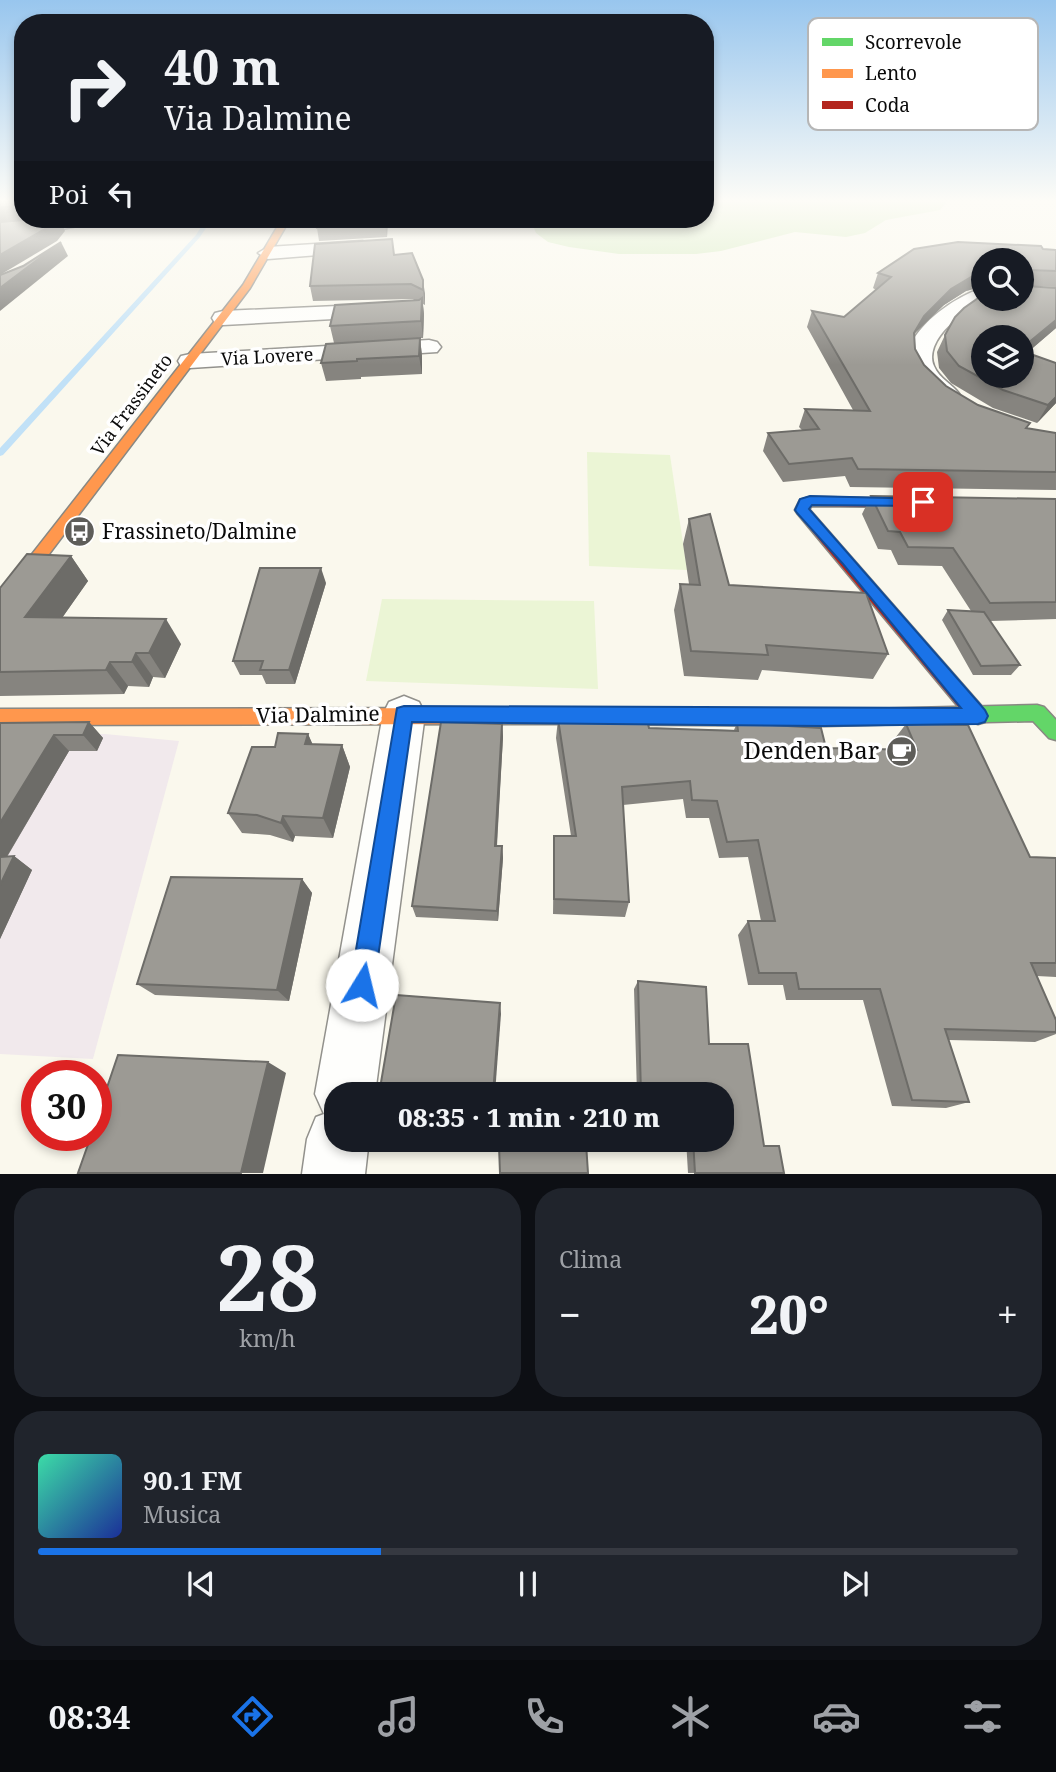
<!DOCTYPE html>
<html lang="it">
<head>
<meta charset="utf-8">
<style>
  :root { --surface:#171b24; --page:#20242c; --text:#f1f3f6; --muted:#9ea1a6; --line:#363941; --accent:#1a73e8 }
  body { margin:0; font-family:"Noto Serif",serif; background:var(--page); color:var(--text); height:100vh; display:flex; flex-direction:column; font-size:26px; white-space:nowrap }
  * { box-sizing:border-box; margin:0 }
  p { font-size:23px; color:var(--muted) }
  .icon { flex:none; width:38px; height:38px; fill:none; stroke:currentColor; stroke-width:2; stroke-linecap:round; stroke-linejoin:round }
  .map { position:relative; height:1174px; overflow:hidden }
  .sheet { display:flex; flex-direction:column; gap:14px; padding:14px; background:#0d0f14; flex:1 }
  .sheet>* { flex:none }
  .banner { position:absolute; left:14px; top:14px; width:700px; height:214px; border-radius:28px; box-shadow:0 4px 10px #0003; background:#171b24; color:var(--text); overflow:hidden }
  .fabs { position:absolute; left:971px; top:248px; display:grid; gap:14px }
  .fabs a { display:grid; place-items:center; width:63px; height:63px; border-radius:50%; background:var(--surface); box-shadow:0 4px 10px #0003; font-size:35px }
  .speed { position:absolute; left:21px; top:1060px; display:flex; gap:14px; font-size:35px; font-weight:700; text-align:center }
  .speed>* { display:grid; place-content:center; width:91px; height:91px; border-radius:50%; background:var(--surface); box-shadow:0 4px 10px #0003; line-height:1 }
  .speed .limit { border:10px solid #d22; background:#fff; color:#111 }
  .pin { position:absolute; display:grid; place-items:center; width:60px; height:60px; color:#fff; margin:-30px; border-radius:14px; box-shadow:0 4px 10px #0006 }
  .me { position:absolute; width:77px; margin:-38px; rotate:9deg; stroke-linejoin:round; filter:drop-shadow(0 0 5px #0008) }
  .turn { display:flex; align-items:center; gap:24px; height:147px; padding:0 35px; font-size:32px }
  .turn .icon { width:91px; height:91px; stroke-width:2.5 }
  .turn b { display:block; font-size:49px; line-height:60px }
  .then { display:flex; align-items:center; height:66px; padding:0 35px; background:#0003; gap:14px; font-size:26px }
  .big { font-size:52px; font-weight:800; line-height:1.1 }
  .sheet .tile { flex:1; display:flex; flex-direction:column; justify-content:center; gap:10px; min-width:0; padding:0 24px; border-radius:28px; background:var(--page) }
  .sheet .dial { align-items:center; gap:0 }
  .dial b { font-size:91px; line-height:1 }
  .song { display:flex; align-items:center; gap:21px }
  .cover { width:84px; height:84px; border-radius:10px; background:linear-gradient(135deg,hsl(160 70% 55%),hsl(230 70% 35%)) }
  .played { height:7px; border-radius:4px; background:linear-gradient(90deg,var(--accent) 35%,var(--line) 35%) }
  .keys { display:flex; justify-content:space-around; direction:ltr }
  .heat { display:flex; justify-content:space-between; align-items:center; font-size:38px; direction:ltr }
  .sheet .tiles { flex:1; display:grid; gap:14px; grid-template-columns:1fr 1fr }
  .tile:last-child { grid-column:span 2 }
  .trip { position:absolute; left:324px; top:1082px; width:410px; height:70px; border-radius:28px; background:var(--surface); box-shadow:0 4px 10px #0003; font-weight:800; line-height:70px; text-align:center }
  .tabs { display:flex; height:112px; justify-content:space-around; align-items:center; background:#090b0e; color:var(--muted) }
  .tabs .icon { width:49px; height:49px }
  .tabs .on { color:var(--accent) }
  .tabs b { font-size:32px; color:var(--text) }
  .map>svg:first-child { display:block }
  .industrial { fill:#f1e9ec }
  .forest { fill:#d0e9b8 }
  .pitch { fill:#ebf5d5 }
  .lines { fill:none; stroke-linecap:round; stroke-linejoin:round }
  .stream { fill:#c1e1f7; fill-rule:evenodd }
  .street-casing { stroke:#92918c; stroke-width:3 }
  .fast-casing { stroke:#898883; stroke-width:3 }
  .slow-casing { stroke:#898883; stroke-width:3 }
  .jam-casing { stroke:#898883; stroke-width:3 }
  .street { fill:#fefefc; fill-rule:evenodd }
  .fast { fill:#63d668; fill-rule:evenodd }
  .slow { fill:#ff974d; fill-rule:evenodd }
  .jam { fill:#b3261e; fill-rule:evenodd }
  .wall { fill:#86847f }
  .shaded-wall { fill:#6d6c68 }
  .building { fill:#9c9a94; stroke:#6d6c68; stroke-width:2 }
  .route { fill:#1a73e8; stroke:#114b97; stroke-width:2 }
  .labels { text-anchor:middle; stroke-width:7; stroke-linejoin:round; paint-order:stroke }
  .far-street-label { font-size:18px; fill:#0a0a0a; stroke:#fff }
  .poi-label { font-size:21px; fill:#0a0a0a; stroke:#fff; text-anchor:start }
  .street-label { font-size:21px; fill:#0a0a0a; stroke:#fff }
  .near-poi-label { font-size:24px; fill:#0a0a0a; stroke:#fff; text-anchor:end }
  .key { fill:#fff; stroke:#b6b6b6; stroke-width:2 }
  .key-label { font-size:19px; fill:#0a0a0a }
</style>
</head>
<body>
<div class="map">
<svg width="1056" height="1174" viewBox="0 0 1056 1174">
  <rect width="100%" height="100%" fill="#faf8ed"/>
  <path class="industrial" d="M0 734H105L179 741 93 1059 0 1054Z"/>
  <path class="forest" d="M705 201H944L946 203 940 210 886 220 865 233 846 237 795 232 721 251 696 254H619L569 247 548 242 536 233 530 219H705Z"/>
  <g class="pitch">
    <path d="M587 452 670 455 687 570 589 566Z"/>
    <path d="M382 599 594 601 598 689 366 681Z"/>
  </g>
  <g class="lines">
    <path class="stream" d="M206 219H212L200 237 3 455 0 456V448L196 235Z"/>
    <defs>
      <g id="street">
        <path d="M62 219H96L93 223 57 230 0 234V224Z"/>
        <path d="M362 241 369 243 371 247 369 251 268 259 258 253 268 247Z"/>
        <path d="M984 288V299H989C967 307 923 339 934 366 939 379 953 384 960 395L956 400C943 404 937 400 927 391 920 383 908 371 908 359 907 329 958 294 984 288Z"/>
        <path d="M382 304 390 306 393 311 390 316 223 325 215 323 212 318 215 313 223 311Z"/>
        <path d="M429 340 437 342 441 347 437 352 190 368 181 366 178 361 181 356 190 354Z"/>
        <path d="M404 696 419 702 425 714 375 1094H336V1139H369L365 1174H302L307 1139 316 1117 324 1114 315 1094 383 714 389 702Z"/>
      </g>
      <path id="fast" d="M1037 705 1044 707 1056 720V740L1049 738 1033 721 824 726 563 724 556 722 554 716 556 710 563 708 824 710Z"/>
      <g id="slow">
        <path d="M282 219H290L250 288 6 611 0 613V595L243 285Z"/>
        <path d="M563 708 570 710 572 716 570 722 563 724 0 725V709Z"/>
      </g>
      <path id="jam" d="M810 497 926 499 928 502 926 505 921 507 812 506 809 509 985 710 987 716 985 722 978 724 971 722 797 513 795 510 800 500Z"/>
    </defs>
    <use href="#street" class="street-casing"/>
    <use href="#fast" class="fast-casing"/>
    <use href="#slow" class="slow-casing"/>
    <use href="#jam" class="jam-casing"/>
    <use href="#street" class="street"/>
    <use href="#fast" class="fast"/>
    <use href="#slow" class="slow"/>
    <use href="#jam" class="jam"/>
  </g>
  <g class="wall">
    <path d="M388 219 387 237 319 241 317 228Z"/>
    <path d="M1043 249 1056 250V287L1026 286 1056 288V328L1027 353 1056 403 1037 423 993 408 951 383 939 368 937 352 945 335 1022 299 984 261V286L966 291 944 305 916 332 914 336 915 349 924 365 946 386 978 405 1030 423 1027 428 1056 433V490L850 487 845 476 783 482 763 451 768 433 802 430 799 427 805 409 853 410 807 327 812 311 844 317 876 290 873 288 878 273Z"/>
    <path d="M412 253 425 294V305L423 304 424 314 423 338H420L422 356V374L361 377V379L326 381 321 363 334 343 330 326 415 301 413 299 313 301 310 286 394 255Z"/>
    <path d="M871 496 1056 499V619L990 621 1020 665 1011 675H973L942 620 948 610 971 611 942 566 898 565 891 550 878 549 862 514Z"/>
    <path d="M689 519 729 585 888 654 873 679 762 670 758 680 684 676 674 610 680 584H689L683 544Z"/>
    <path d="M71 556 88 581 62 618 181 644 165 678 153 677 149 687 128 686 124 694 0 696V588Z"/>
    <path d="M326 583 295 684H266L262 675H240L233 661Z"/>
    <path d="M558 719 649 728 734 730 737 723 826 748 895 750 892 742 906 724 1030 857 1056 858V977L1037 976 1056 1020V1034L1035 1042 948 1040 969 1102 946 1108 892 1106 863 1000H786L783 985H748L738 935 748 921H761L748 857 719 858 709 818H686L683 799 623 805 629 902 625 917 553 914 554 836H571L556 738Z"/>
    <path d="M89 722 103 738 97 751H69L7 857 14 856 32 870 0 939V723Z"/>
    <path d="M502 724 503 737 497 846H502L503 858 498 921 416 917 412 906Z"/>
    <path d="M308 734 312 744 342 745 350 767 333 838 295 836 293 842 270 835 242 833 228 813 275 747Z"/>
    <path d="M302 879 312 893 289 1001 155 995 137 984Z"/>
    <path d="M638 981 709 1044 764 1146 784 1173H688L686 1139H721V1094H637L634 989Z"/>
    <path d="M442 1139H491V1144Z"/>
  </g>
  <g class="shaded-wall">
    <path d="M23 206V219H45L0 222V207Z"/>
    <path d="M57 219H60L65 231 57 241 0 275V255Z"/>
    <path d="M385 219H388L387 237 385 224Z"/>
    <path d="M61 242 68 256 0 311V288Z"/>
    <path d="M984 273V286L966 291 944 305 916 332 907 349 924 316 951 289 973 276Z"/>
    <path d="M423 280 425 294V305L423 290Z"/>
    <path d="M422 298 424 314 423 338 421 321Z"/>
    <path d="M1056 320V328L1022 357V348Z"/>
    <path d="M420 338 422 356V374L419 356Z"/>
    <path d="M1056 397V403L1037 423 1048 405Z"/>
    <path d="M71 556 88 581 45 642 25 617Z"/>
    <path d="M321 568 326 583 295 684 289 670Z"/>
    <path d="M166 619 181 644 165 678 149 653Z"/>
    <path d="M136 653 153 677 149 687 132 662Z"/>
    <path d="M110 662 128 686 124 694 106 670Z"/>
    <path d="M89 722 103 738 97 751 83 735Z"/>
    <path d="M502 724 503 737 496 857 495 846Z"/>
    <path d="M308 734 318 756 305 744Z"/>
    <path d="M54 735 69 751 0 868V823Z"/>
    <path d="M342 745 350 767 333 838 323 818Z"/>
    <path d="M283 816 295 836 293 842 281 823Z"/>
    <path d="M502 846 503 858 498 921 497 911Z"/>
    <path d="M14 856 32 870 0 939V885Z"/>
    <path d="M302 879 312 893 289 1001 277 990Z"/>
    <path d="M500 1003 501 1014 495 1094H493Z"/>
    <path d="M268 1062 286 1073 263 1173H241Z"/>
  </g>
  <g class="building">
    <path d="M0 201H23V206L0 207Z"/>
    <path d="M35 219H57L50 226 0 255V222Z"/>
    <path d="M318 219H385V224L317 228Z"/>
    <path d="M392 239 394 255 412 253 423 280V290L411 284 310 286 315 244Z"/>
    <path d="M61 242 0 288V275L23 266Z"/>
    <path d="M958 242 1041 246 1043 249 1056 250V271L1030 270 1028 281 1024 283 1026 286 1056 288V320L1022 348V338H984V376H1022V351L1056 363V397L1048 405 1003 390 959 366 947 351 945 335 955 317 964 308 984 294V299H1022V261H984V273L973 276 951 289 924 316 914 333 915 349 924 365 946 386 978 405 1030 423 1026 428 1056 433V472L858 469 852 458 789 464 768 433 819 429 805 409 870 411 812 311 844 317 891 277 878 273 914 249Z"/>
    <path d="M422 298 421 321 330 326 335 305 419 300Z"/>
    <path d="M420 338 419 356 357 359V361L321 363 326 344Z"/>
    <path d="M871 496 1056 499V602L990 603 953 548 908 547 900 532 888 531Z"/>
    <path d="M710 514 729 585 866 593 888 654 766 645 768 655 691 651 680 584 700 585 689 519Z"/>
    <path d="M27 554 71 556 25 617 166 619 149 653H136L132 662H110L106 670 0 672V588Z"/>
    <path d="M260 568H321L289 670H260L263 661H233Z"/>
    <path d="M948 610 984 612 1020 665 981 666Z"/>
    <path d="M558 719 647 720 649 728 738 731 737 723 821 728 826 748 917 750 906 724 968 725 1030 857 1056 858V963H1031L1056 1020V1032L945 1029 969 1102 912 1100 880 989H799L796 973H759L748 921H775L758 840 727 842 717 801 692 800 690 781 622 787 629 902 554 899V836H576Z"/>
    <path d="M89 722 83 735H54L0 823V723Z"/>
    <path d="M441 722 502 724 495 846H502L497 911 412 906Z"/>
    <path d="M278 733 308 734 305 744 342 745 323 818 283 816 281 823 257 815 228 813 252 747H275Z"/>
    <path d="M14 856 0 885V857Z"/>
    <path d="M171 877 302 879 277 990 137 984Z"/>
    <path d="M638 981 706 987 709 1044H748L764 1146H779L784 1173H695L693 1139H721V1094H641Z"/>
    <path d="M396 995 500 1003 493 1094H379Z"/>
    <path d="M118 1055 268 1062 241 1173H78L91 1136H96V1120Z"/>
    <path d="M586 1143 588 1173H500L499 1146Z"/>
  </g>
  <linearGradient id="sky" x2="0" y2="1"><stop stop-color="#98c6ee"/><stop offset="0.55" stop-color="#fdfcf7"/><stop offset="1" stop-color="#fdfcf7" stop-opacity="0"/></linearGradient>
  <rect width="1056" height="365" fill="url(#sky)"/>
  <path class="route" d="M810 496 928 499V505L923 506 812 505 809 509 985 710 988 716 985 722 978 724 824 726 412 722 374 985 371 994 362 998 353 994 350 985 397 708 404 706 961 708 843 564 797 513 795 510 800 499Z"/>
  <defs>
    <symbol id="bus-disc" viewBox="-11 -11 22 22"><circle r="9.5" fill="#5e5d59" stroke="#fff"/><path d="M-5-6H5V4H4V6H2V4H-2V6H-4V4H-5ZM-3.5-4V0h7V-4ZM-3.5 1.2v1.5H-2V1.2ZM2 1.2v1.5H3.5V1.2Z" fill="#fff"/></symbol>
    <symbol id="cafe-disc" viewBox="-11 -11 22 22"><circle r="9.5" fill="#5e5d59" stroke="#fff"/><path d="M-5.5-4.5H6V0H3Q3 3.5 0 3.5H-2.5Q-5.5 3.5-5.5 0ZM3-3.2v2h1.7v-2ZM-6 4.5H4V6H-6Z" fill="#fff"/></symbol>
  </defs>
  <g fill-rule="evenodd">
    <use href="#bus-disc" x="62" y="514" width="35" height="35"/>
    <use href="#cafe-disc" x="884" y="734" width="35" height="35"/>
  </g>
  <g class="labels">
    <g class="far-street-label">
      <text transform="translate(267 357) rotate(-3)" y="6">Via Lovere</text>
      <text transform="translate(132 405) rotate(-53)" y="6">Via Frassineto</text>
    </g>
    <g class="poi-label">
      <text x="102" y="539">Frassineto/Dalmine</text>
    </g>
    <g class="street-label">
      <text transform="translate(318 715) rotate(-1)" y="7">Via Dalmine</text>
    </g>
    <g class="near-poi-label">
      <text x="879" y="759">Denden Bar</text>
    </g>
  </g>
  <rect x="808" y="18" width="230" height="112" rx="10" class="key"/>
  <rect x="822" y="38" width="31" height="8" fill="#63d668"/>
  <rect x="822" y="69" width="31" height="9" fill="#ff974d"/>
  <rect x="822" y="101" width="31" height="8" fill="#b3261e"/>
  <g class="key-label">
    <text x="865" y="49">Scorrevole</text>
    <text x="865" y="80">Lento</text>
    <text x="865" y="112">Coda</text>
  </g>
</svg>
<div class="fabs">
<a><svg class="icon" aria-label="search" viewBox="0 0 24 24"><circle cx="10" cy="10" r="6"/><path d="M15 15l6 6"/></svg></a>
<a><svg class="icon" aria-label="layers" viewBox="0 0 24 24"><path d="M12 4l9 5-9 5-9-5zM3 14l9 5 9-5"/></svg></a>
</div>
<div class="speed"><div class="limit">30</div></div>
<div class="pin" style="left:923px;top:502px;background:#d93025"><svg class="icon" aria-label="arrive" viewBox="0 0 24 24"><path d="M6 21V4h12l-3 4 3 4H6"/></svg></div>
<svg class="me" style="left:362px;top:985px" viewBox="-20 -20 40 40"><circle r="19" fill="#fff"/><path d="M0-13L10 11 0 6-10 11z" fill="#1a73e8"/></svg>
<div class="trip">08:35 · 1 min · 210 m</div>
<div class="banner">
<div class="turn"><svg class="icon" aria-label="right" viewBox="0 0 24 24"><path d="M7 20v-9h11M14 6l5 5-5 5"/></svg><div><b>40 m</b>Via Dalmine</div></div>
<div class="then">Poi<svg class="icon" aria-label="left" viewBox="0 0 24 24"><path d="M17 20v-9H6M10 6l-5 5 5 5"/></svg></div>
</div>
</div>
<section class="sheet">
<div class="tiles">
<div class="tile dial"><b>28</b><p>km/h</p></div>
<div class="tile"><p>Clima</p>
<div class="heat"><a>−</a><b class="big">20°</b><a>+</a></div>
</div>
<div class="tile">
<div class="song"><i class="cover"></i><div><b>90.1 FM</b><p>Musica</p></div></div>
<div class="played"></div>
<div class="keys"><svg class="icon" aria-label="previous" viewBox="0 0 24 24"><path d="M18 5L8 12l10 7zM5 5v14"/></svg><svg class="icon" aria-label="pause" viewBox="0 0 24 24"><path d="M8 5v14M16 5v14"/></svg><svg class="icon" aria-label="next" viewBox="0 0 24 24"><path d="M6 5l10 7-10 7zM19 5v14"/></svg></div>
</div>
</div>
</section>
<nav class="tabs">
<b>08:34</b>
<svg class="icon on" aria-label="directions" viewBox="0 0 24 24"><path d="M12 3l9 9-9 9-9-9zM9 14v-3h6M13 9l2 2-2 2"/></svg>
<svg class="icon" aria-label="music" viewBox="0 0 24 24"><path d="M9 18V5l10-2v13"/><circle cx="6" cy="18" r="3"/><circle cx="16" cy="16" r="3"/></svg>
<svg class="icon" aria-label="phone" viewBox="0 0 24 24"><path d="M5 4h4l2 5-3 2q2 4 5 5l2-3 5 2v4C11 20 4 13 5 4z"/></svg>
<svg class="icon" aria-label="climate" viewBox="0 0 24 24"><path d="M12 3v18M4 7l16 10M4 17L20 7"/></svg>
<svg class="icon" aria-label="car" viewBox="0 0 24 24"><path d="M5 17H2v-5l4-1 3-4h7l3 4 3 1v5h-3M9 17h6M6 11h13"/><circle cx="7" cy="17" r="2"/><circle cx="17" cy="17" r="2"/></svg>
<svg class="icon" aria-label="filters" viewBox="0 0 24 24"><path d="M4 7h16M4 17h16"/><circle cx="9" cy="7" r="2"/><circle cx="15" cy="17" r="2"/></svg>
</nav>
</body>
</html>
